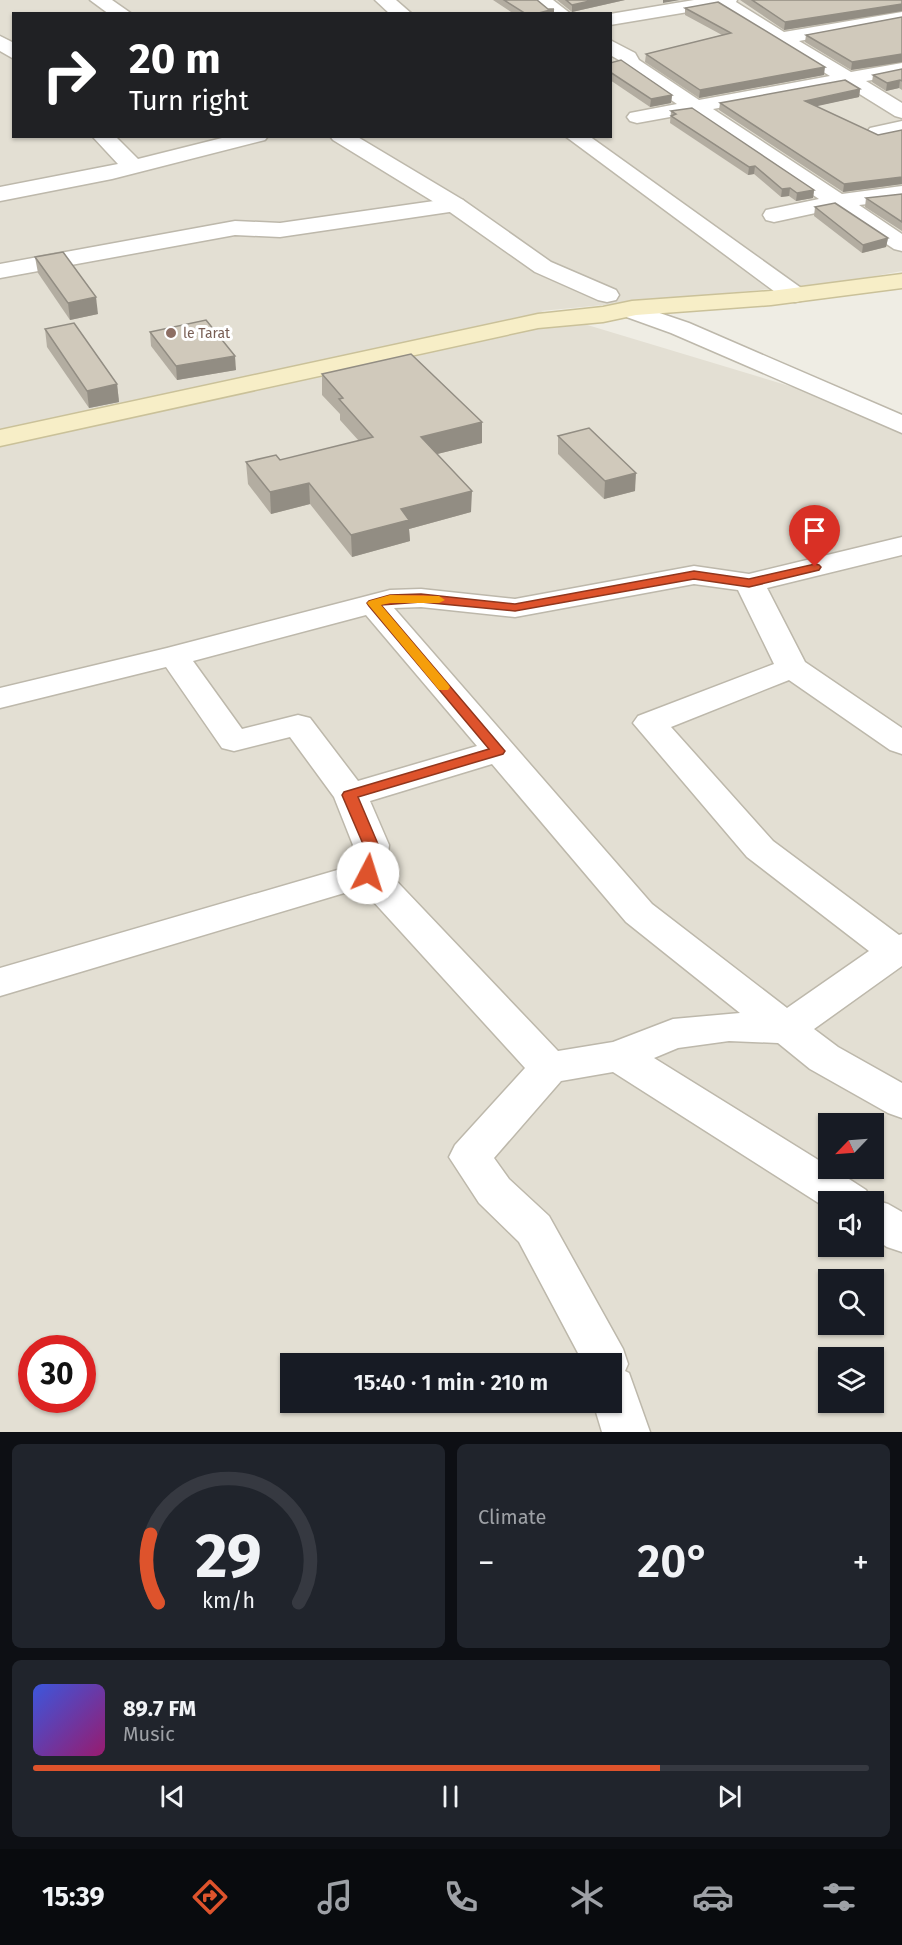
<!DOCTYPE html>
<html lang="en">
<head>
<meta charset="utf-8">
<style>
  :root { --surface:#171b24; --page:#20242c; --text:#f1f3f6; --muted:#9ea1a6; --line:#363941; --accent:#de532c }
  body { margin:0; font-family:"Fira Sans",sans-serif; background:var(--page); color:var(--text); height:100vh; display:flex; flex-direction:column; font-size:22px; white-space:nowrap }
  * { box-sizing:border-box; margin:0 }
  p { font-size:20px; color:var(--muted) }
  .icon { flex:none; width:33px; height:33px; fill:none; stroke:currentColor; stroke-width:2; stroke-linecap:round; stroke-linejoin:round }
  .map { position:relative; height:1432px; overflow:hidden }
  .side { display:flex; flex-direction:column; gap:12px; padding:12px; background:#0d0f14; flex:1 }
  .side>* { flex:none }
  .hud { position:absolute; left:12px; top:12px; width:600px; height:126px; border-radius:0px; box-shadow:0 2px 4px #0004; background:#202124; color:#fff; overflow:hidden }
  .needle { width:39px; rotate:245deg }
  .buttons { position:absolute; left:818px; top:1113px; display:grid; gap:12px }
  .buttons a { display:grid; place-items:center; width:66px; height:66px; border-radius:0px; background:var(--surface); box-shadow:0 2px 4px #0004; font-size:30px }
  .speed { position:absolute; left:18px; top:1335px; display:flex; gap:12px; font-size:30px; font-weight:700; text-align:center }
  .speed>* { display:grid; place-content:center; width:78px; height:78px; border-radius:50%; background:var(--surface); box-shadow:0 2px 4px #0004; line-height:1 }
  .speed .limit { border:9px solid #d22; background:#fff; color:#111 }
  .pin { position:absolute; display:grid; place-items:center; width:51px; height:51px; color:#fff; margin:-62px -26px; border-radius:50% 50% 50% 0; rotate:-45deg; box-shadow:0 0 6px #0007 }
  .pin .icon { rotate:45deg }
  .me { position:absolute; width:66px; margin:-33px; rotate:5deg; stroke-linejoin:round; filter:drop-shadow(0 0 4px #0008) }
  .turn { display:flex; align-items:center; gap:21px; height:126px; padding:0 18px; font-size:27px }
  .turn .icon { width:78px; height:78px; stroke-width:2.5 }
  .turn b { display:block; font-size:42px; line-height:51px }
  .big { font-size:45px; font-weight:600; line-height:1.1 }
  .side .widget { flex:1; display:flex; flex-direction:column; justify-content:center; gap:9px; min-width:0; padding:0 21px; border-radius:9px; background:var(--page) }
  .side .dial { align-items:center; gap:0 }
  .dial svg { height:156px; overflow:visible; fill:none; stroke:var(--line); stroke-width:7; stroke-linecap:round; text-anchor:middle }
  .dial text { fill:var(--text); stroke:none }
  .song { display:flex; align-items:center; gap:18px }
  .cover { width:72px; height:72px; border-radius:9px; background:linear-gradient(135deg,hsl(230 70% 55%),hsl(320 70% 35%)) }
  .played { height:6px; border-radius:3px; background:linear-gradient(90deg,var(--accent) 75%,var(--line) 75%) }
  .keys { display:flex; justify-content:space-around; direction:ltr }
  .heat { display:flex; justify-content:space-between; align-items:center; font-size:33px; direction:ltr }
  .side .tiles { flex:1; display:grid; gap:12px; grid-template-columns:1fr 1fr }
  .widget:last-child { grid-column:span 2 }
  .trip { position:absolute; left:280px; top:1353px; width:342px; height:60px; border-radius:0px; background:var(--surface); box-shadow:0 2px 4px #0004; font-weight:600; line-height:60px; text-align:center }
  .tab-bar { display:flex; height:96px; justify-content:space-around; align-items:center; background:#090b0e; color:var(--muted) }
  .tab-bar .icon { width:42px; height:42px }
  .tab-bar .selected { color:var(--accent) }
  .tab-bar b { font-size:27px; color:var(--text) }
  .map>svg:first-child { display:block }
  .residential { fill:#e3dfd3; fill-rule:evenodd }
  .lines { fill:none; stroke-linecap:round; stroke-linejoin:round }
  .minor-casing { stroke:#bdb8ab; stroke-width:3 }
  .tertiary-casing { stroke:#bdb8ab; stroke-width:3 }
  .secondary-casing { stroke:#cac199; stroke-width:3 }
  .minor { fill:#fff; fill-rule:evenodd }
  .tertiary { fill:#fff; fill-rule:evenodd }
  .secondary { fill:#f7eec7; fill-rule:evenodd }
  .wall { fill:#b3ada1 }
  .shaded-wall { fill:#928d83 }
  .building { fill:#d0c9bb; stroke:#928d83; stroke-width:1.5 }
  .route { fill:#de532c; stroke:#90361d; stroke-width:1.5 }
  .slow { fill:#f59e0b }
  .education-dot { fill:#8d6e63; stroke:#fff; stroke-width:2 }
  .labels { text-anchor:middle; stroke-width:6; stroke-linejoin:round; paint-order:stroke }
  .far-education-label { font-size:14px; fill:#785e54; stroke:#fff; text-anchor:start }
</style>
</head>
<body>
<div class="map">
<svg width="902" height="1432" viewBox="0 0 902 1432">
  <rect width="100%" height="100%" fill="#efede4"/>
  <path class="residential" d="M0 0H902V271L842 282 541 311 902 420V1432H0ZM14 14H610V136H14ZM828 1124H873V1168H828ZM828 1202H873V1246H828ZM828 1280H873V1324H828ZM32 1348H82V1400H32ZM828 1358H873V1402H828ZM291 1364H612V1402H291Z"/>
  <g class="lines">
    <defs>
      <g id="minor">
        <path d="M375 0H396L412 14H390Z"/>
        <path d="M532 0H553L571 14H549Z"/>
        <path d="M694 0H737L736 2 784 32 902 12V22L799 41 851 72 902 63V75L866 81 902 103V118L895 116 845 85 713 109 842 194 902 186V200L859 205 902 234V251L894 249 834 209 774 222 766 220 763 215 766 210 819 199 692 113 637 123 630 121 627 117 630 113 677 104 623 67 619 60 610 55V40L635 53 639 60 699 100 830 76 718 7 610 25V14Z"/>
        <path d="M0 36 14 43V59L0 51Z"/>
        <path d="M902 121V133L877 138 870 136 867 132 870 128Z"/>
        <path d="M92 136H115L138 159 230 136H268L265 140 112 179 0 201V187L118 164Z"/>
        <path d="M565 136H589L804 290 807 295 804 300 795 302 786 300Z"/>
        <path d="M455 198 463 200 466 205 463 210 280 237 235 235 0 278V264L235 221 280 223Z"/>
        <path d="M630 303 689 323 902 415V433L671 333 621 315 618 310 621 305Z"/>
        <path d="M902 537V555L767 588 805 662 902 728V754L890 750 789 680 671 727 773 841 899 935 902 934V966L814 1029 838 1047 902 1083V1118L888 1113 810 1069 778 1043 729 1041 678 1048 654 1058 828 1166V1168H832L866 1190 871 1199 888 1204 902 1212V1252L887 1247 873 1238V1202H828V1209L613 1072 561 1081 494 1158 509 1179 549 1216 623 1349 628 1364 625 1371 629 1373 650 1432H602L593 1402H612V1364H582L578 1353 519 1242 479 1203 449 1157 455 1145 525 1068 361 888 0 996V968L351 866 353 845 334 797 290 737 234 751 222 748 166 667 0 708V688L167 648 390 590 421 589 515 599 694 566 749 574ZM694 584 738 590 774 664 638 716 633 723 747 857 869 951 787 1008 652 904 394 608 421 607 515 617ZM366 615 477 746 358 781 310 718 298 715 242 729 193 661ZM492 764 626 922 740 1013 673 1019 613 1042 558 1051 386 870 389 845 370 801Z"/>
      </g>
      <g id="tertiary">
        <path d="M90 0H112L132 14H109Z"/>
        <path d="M330 136H356L463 200 551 262 616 290 619 295 616 300 607 302 598 300 535 272 447 210 333 140Z"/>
      </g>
      <path id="secondary" d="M902 274V288L771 305 636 315 603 322 538 328 0 446V430L538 314 603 307 632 301 771 291Z"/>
    </defs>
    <use href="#minor" class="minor-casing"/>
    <use href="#tertiary" class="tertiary-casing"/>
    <use href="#secondary" class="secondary-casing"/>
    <use href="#minor" class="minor"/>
    <use href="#tertiary" class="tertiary"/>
    <use href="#secondary" class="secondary"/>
  </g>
  <g class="wall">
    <path d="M493 0H537L548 9H554V14H514Z"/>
    <path d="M557 0H625L572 12Z"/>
    <path d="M740 0H902V11L784 30Z"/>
    <path d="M685 8 824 75 699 98 645 62 646 54 722 35 685 15Z"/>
    <path d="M902 17V62L851 70 805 42 806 35Z"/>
    <path d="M610 63 672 95 671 103 650 107 610 80Z"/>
    <path d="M902 69V90L899 88 886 91 872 82 873 75Z"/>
    <path d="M860 89 859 97 815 106 878 135 902 130V184L843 192 719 110 720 103Z"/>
    <path d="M671 111 814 190 813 198 796 201 789 196 781 197 754 174 748 175 670 123Z"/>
    <path d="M902 194V231L865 207 866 198Z"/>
    <path d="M815 207 888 238 886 247 862 253 814 216Z"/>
    <path d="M35 257 98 314 70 320 38 273Z"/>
    <path d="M45 329 117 384 119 402 89 408 47 347Z"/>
    <path d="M150 332 236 370 177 380 151 346Z"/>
    <path d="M322 374 482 422V443L437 454 471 512 409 529 410 541 352 557 310 504 271 514 248 484 246 462 280 460 359 441 340 420V414L322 395Z"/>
    <path d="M558 436 635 491 604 499 558 454Z"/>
  </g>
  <g class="shaded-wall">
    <path d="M594 0H625L572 12V5Z"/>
    <path d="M663 0H680L663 3Z"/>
    <path d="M902 4V11L784 30 785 22Z"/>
    <path d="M554 9V14H535Z"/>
    <path d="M902 54V62L851 70 852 62Z"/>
    <path d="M825 67 824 75 699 98 700 90Z"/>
    <path d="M900 80 899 88 886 91 887 83Z"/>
    <path d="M860 89 859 97 804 109 805 101Z"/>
    <path d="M672 95 671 103 650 107 651 99Z"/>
    <path d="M755 166 754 174 748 175 749 167Z"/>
    <path d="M902 177V184L843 192 844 184Z"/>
    <path d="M790 188 789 196 781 197 782 189Z"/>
    <path d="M814 190 813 198 796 201 797 193Z"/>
    <path d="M888 238 886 247 862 253 863 245Z"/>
    <path d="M96 297 98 314 70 320 68 303Z"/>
    <path d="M235 356 236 370 177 380 176 366Z"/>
    <path d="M117 384 119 402 89 408 87 391Z"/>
    <path d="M482 422V443L421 458V437Z"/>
    <path d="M636 473 635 491 604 499 605 481Z"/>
    <path d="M309 483 310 504 271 514 270 492Z"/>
    <path d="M472 491 471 512 409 529 410 541 352 557 351 535 401 509Z"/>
  </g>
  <g class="building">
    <path d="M504 0H537L548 9H554L535 14H526Z"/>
    <path d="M566 0H594L572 5Z"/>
    <path d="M752 0H902V4L785 22Z"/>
    <path d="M718 2 825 67 700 90 646 54 731 33 685 8Z"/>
    <path d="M902 17V54L852 62 806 35Z"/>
    <path d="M621 60 672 95 651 99 610 72V63Z"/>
    <path d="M902 69V81L900 80 887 83 873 75Z"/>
    <path d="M845 80 860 89 805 101 878 135 902 130V177L844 184 720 103Z"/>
    <path d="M692 108 814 190 797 193 790 188 782 189 755 166 749 167 671 116 676 114 671 111Z"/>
    <path d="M902 194V222L866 198Z"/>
    <path d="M835 203 888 238 863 245 815 207Z"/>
    <path d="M63 252 96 297 68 303 35 257Z"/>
    <path d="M206 320 235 356 176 366 150 332Z"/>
    <path d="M74 323 117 384 87 391 45 329Z"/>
    <path d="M411 354 482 422 421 437 472 491 401 509 409 520 351 535 309 483 270 492 246 462 276 455 280 460 373 437 339 399 343 398 322 374Z"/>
    <path d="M589 428 636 473 605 481 558 436Z"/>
  </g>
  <path class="route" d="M815 564 819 565 821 567 819 570 749 587 694 579 515 611 421 602 381 605 505 751 503 754 358 797 378 844 375 873 373 876H363L360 873 363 844 342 795 344 792 489 749 369 606 367 603 369 601 390 595 421 594 515 604 694 571 749 579Z"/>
  <path class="slow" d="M390 595 439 596 445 600 439 603H390L381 605 448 684 450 687 448 690H439L367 603 369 601Z"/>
  <circle class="education-dot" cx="171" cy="333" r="6"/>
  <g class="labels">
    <g class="far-education-label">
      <text x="183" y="338">le Tarat</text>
    </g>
  </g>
</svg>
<div class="buttons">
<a><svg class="needle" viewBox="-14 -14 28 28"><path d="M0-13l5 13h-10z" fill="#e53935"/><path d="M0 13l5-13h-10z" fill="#9ea1a6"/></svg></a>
<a><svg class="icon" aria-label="sound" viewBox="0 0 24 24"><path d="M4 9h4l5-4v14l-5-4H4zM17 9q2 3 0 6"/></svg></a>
<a><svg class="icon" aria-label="search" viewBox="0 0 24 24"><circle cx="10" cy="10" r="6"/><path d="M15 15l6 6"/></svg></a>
<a><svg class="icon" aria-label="layers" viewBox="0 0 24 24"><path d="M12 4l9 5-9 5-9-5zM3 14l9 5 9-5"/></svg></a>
</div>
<div class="speed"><div class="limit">30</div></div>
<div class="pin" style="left:815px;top:567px;background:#d93025"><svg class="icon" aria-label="arrive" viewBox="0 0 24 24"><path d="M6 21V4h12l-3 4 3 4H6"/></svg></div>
<svg class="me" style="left:368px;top:873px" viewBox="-20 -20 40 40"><circle r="19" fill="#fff"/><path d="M0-13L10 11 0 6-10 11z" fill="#de532c"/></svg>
<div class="trip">15:40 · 1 min · 210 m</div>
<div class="hud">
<div class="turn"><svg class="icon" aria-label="right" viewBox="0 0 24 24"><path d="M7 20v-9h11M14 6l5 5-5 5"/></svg><div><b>20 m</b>Turn right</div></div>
</div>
</div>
<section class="side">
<div class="tiles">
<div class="widget dial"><svg viewBox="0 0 100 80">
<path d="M14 69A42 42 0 1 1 86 69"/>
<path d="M14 69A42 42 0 0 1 10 34" stroke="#de532c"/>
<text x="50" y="56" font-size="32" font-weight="700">29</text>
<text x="50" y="72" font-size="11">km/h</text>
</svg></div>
<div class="widget"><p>Climate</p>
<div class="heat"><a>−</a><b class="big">20°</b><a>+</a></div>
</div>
<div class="widget">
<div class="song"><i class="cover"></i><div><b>89.7 FM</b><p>Music</p></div></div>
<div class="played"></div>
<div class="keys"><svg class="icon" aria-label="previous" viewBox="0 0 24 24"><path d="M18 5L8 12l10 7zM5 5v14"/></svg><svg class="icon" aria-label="pause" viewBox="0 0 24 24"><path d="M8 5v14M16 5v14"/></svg><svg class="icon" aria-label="next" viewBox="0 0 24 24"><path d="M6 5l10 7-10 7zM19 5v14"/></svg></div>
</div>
</div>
</section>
<nav class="tab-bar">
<b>15:39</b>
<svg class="icon selected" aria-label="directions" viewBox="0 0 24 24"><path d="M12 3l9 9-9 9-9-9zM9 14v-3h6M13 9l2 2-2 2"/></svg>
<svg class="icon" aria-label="music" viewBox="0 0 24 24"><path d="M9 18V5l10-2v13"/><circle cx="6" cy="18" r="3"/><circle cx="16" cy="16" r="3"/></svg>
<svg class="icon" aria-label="phone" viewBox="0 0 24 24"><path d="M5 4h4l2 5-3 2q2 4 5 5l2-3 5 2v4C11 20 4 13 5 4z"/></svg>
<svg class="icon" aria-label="climate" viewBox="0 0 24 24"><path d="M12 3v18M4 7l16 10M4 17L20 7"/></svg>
<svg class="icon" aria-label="car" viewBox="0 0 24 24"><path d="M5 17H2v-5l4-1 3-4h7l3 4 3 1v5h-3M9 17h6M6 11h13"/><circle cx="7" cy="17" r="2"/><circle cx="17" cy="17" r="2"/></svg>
<svg class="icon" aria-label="filters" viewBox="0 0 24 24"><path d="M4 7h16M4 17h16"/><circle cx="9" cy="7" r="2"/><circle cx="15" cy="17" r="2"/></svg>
</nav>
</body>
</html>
